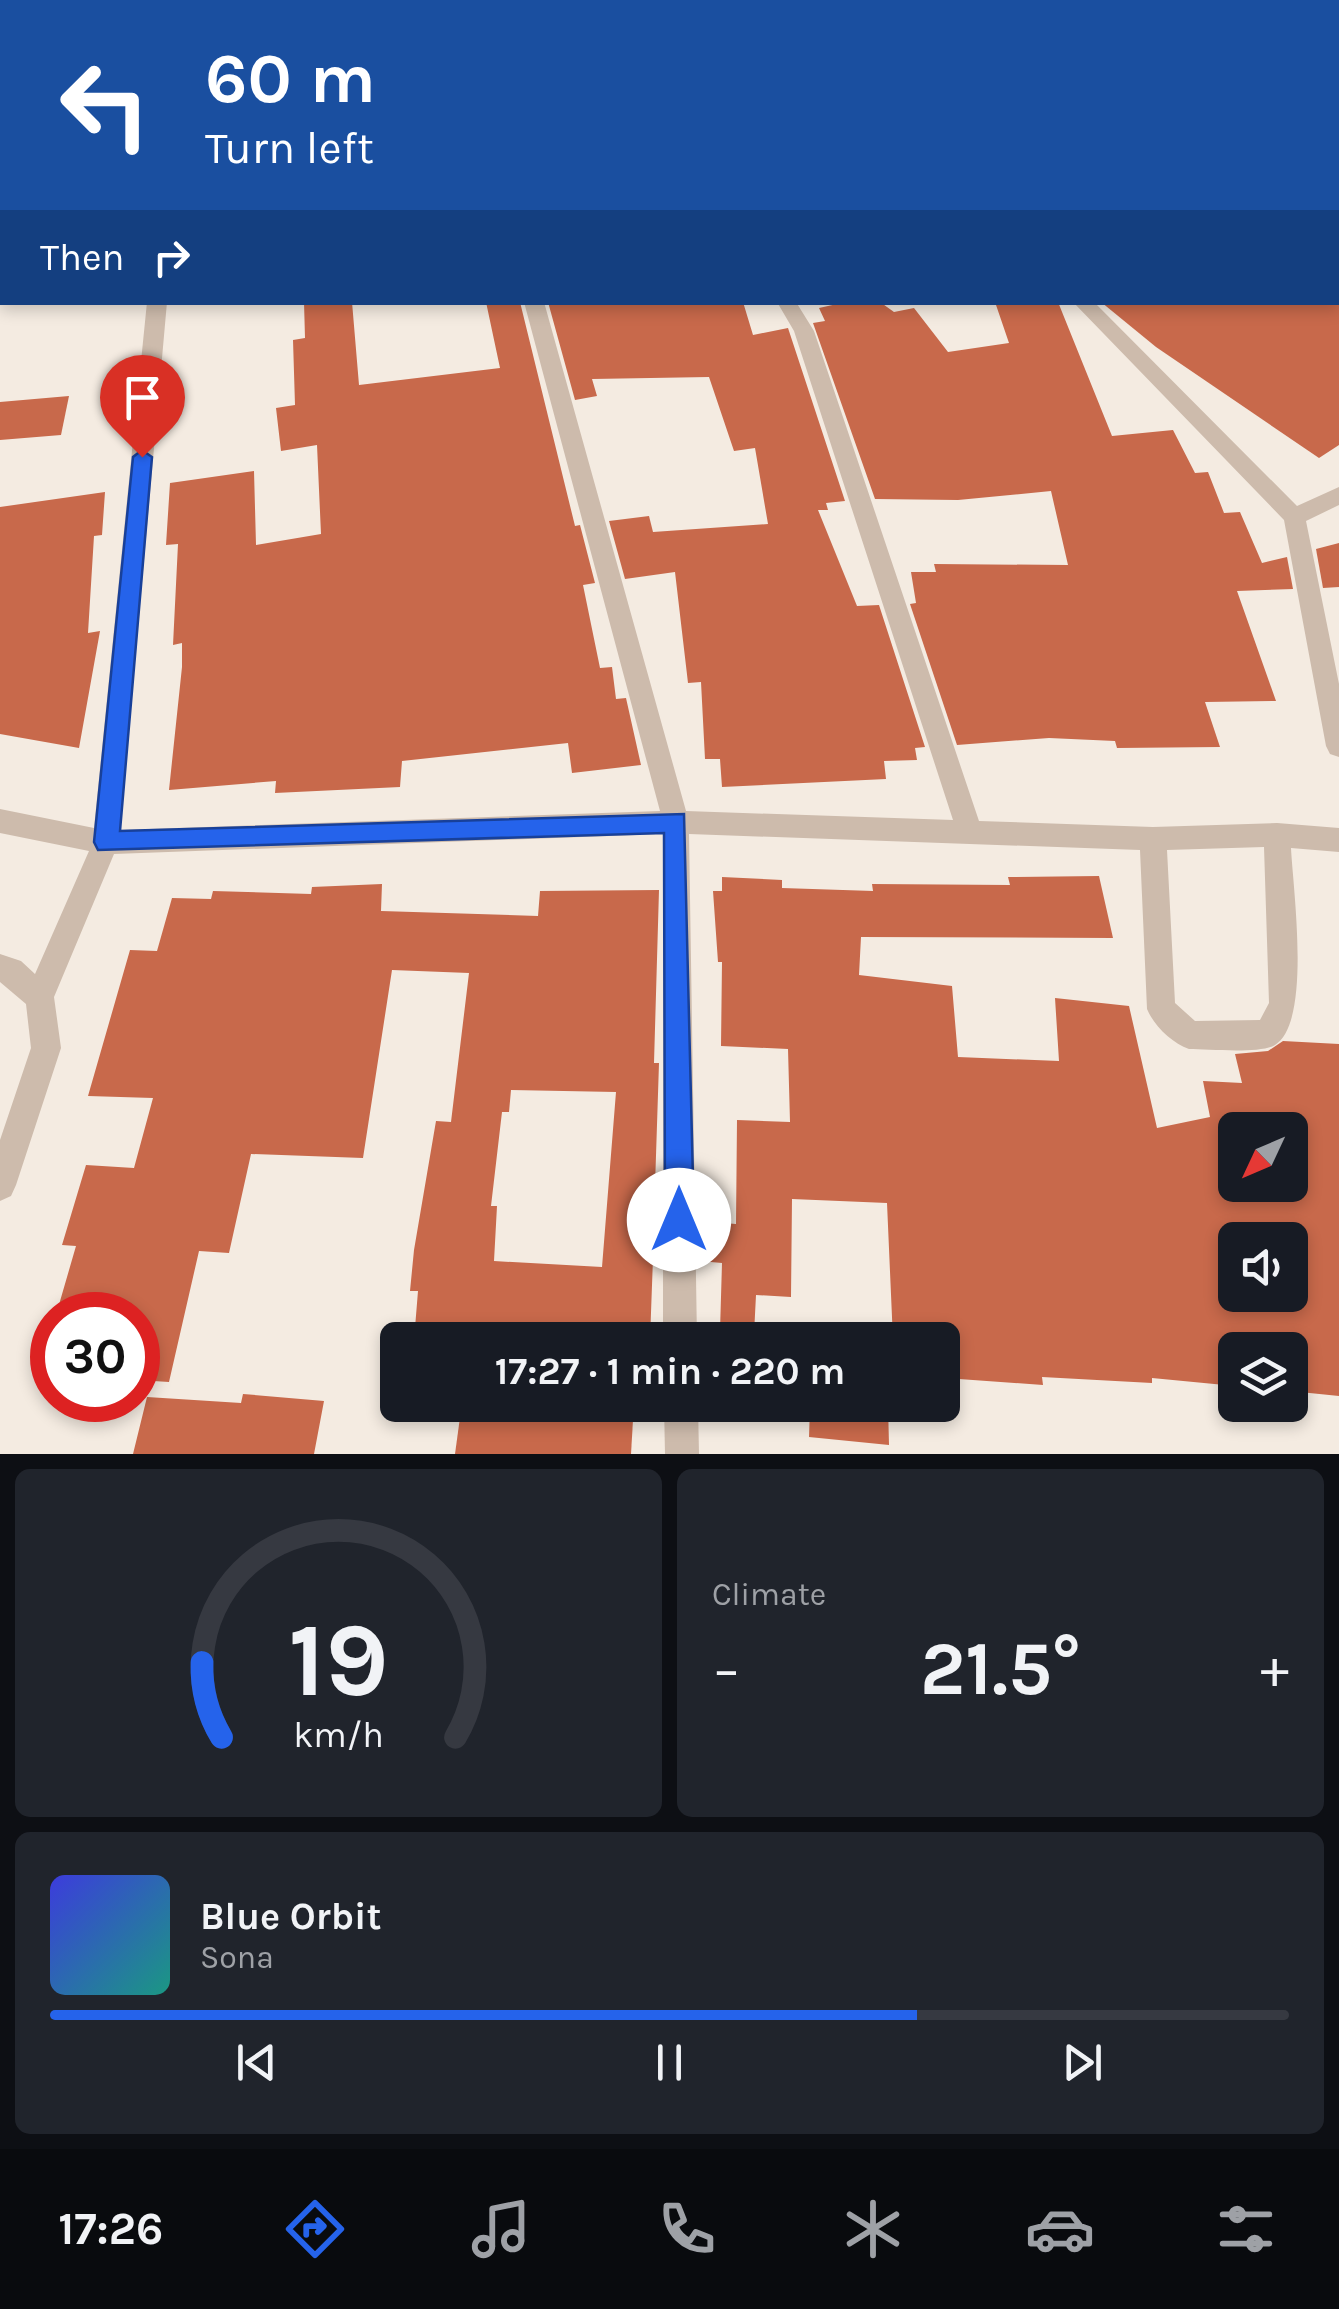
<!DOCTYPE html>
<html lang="en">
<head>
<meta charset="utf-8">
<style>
  :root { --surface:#171b24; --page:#20242c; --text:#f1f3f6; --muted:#9ea1a6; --line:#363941; --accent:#2563eb }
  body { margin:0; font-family:Karla,sans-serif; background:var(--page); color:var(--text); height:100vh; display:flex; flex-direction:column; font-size:38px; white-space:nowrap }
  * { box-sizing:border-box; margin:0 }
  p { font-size:32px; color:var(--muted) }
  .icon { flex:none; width:55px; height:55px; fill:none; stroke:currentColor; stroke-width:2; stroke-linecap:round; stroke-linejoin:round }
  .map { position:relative; height:1454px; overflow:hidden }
  .panel { display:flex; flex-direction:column; gap:15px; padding:15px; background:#0d0f14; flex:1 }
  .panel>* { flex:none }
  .top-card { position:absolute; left:0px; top:0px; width:1340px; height:305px; box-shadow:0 5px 15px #0003; background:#1a4fa0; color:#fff; overflow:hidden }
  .needle { width:65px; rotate:226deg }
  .buttons { position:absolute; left:1218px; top:1112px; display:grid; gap:20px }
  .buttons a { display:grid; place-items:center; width:90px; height:90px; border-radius:15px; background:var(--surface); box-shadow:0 5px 15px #0003; font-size:50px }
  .speed { position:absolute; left:30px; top:1292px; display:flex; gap:20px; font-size:50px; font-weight:700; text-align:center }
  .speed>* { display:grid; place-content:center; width:130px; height:130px; border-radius:50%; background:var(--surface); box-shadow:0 5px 15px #0003; line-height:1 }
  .speed .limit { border:15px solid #d22; background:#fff; color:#111 }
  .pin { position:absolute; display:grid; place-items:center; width:85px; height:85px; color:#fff; margin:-102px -42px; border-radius:50% 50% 50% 0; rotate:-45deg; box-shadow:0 0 10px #0007 }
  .pin .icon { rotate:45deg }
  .me { position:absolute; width:110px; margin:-55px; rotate:0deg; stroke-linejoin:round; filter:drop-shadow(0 0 8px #0008) }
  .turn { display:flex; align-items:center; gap:35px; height:210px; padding:0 40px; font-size:45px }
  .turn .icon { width:130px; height:130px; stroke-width:2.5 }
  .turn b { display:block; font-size:70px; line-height:85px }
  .then { display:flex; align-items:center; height:95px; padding:0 40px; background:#0003; gap:20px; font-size:38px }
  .big { font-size:75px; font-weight:700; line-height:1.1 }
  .panel .widget { flex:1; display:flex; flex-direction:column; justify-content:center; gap:15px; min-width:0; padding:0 35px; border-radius:15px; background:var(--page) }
  .panel .dial { align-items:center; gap:0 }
  .dial svg { height:260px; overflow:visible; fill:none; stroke:var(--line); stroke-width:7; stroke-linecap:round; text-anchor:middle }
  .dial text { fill:var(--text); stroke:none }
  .song { display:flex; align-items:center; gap:30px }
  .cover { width:120px; height:120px; border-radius:15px; background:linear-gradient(135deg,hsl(240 70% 55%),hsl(170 70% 35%)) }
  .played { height:10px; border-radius:5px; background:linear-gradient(90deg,var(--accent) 70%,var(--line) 70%) }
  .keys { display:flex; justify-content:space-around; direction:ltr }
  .heat { display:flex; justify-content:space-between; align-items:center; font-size:55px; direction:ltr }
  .panel .tiles { flex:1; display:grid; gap:15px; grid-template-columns:1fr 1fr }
  .widget:last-child { grid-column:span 2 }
  .trip { position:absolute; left:380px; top:1322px; width:580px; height:100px; border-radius:15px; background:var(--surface); box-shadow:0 5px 15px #0003; font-weight:700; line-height:100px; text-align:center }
  .menu { display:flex; height:160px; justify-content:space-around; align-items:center; background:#090b0e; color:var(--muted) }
  .menu .icon { width:70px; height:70px }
  .menu .active { color:var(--accent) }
  .menu b { font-size:45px; color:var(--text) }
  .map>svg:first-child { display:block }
  .building { fill:#c8694b; fill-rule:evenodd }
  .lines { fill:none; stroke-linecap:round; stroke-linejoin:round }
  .minor { fill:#cdbbac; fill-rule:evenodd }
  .route { fill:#2563eb; stroke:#184099; stroke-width:2.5 }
</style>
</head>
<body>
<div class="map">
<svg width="1339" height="1454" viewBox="0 0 1339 1454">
  <rect width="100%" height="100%" fill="#f4ebe1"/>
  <g class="building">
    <path d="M304 302H352L359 385 500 368 486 302H520L575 526 580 525 595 583 583 585 600 668 612 667 616 699 626 698 641 765 572 773 568 743 402 761 400 787 275 793 276 781 169 790 182 667V643L173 645 178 544 166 545 170 483 254 471 256 545 321 534 317 445 281 451 276 408 295 405 293 340 305 338Z"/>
    <path d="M548 302H743L753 335 788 328 845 501 826 503 828 510H818L857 606 879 605 925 747 915 748 917 760 884 761 886 779 722 787 720 759H705L701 682 688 683 675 572 625 579 609 521 649 516 653 532 768 524 755 448 734 451 709 377 592 379 597 396 575 400Z"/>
    <path d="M846 302H880L894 312 914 308 948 352 1009 343 995 302H1058L1112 436 1173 430 1195 473 1208 472 1224 513 1240 512 1262 563 1287 557 1293 589 1237 591 1276 701 1205 702 1220 747 1117 748 1115 741 1049 738 957 745 910 604 916 603 911 572H936L934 564 1068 565 1051 491 958 500 875 499 813 323 825 321 819 308Z"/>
    <path d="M1101 302H1339V445L1319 458 1156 347Z"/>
    <path d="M69 396 61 435 0 440V402Z"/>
    <path d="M105 492 102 535 94 536 88 633 100 631 79 748 0 734V507Z"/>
    <path d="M1339 543V587L1323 588 1316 549Z"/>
    <path d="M1099 876 1113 938 861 937 859 975 952 986 958 1057 1059 1061 1055 998 1129 1006 1157 1128 1210 1117 1203 1081 1242 1083 1235 1054 1268 1051 1283 1041 1339 1044V1396L1290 1391V1350H1235V1386L1152 1378V1383L1042 1377 1043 1385 945 1378 943 1340H893L887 1203 792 1199 791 1297 756 1295 754 1334 720 1331 722 1263 700 1261 699 1221 736 1224 737 1120 790 1122 788 1049 721 1046 722 962H718L713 891H722V877L782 880V888L873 891 872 884 1010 885 1008 877ZM1235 1130H1290V1185H1235ZM1235 1240H1290V1295H1235Z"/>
    <path d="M382 884 381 911 538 916 540 891 659 890 654 1063H659L654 1217 659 1218V1258H653L650 1340H414L418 1291H410L414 1250 436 1121 451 1122 469 973 392 970 363 1158 251 1154 229 1253 199 1251 169 1382 138 1380V1315H56L76 1246 62 1245 86 1165 134 1168 153 1098 88 1096 130 950 157 951 172 898 211 899 213 891 311 894 312 887ZM511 1090 616 1092 602 1267 494 1261 497 1206H491L502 1112H509Z"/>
    <path d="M243 1394 324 1401 314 1454H133L147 1397 241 1403Z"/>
    <path d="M810 1405H888L889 1445 809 1437Z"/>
    <path d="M461 1410 633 1420 631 1454H455Z"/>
  </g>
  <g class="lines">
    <g class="minor">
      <path d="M442 0H458L459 2H444Z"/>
      <path d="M1281 0H1301L1303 2H1283Z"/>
      <path d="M1338 16 1339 17V27L1338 26Z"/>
      <path d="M0 58 2 59V69L0 68Z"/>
      <path d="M147 302H167L120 830 660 811 524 302H544L686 811 953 820 794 331 777 302H796L814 331 979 821 1153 827 1277 823 1339 828V852L1291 848C1293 889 1312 1022 1275 1045 1260 1054 1208 1049 1189 1049 1172 1043 1154 1026 1147 1009L1140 850 689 834 697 1340H663V834L114 854 54 997 61 1048 16 1185 11 1196 0 1201V1140L31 1048 26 1004 0 982V954L21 961 35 974 89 851 0 833V809L94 828ZM1264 847 1269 1003 1260 1020 1195 1021 1175 1003 1167 850Z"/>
      <path d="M1073 302H1094L1297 506 1339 487V505L1306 521 1339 684V757L1330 754 1326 746 1284 520Z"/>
      <path d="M664 1405H698L699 1454H665Z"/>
    </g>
  </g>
  <path class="route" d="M142 450 152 457 120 831 684 814 694 1220 689 1231 679 1235 669 1231 665 1220 664 833 98 850 94 842 133 457Z"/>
</svg>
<div class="buttons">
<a><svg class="needle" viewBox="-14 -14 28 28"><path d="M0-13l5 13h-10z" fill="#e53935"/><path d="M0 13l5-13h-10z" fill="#9ea1a6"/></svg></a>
<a><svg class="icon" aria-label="sound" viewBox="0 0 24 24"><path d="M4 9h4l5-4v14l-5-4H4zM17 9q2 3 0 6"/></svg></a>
<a><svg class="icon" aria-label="layers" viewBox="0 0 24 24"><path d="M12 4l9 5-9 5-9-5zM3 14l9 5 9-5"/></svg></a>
</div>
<div class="speed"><div class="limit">30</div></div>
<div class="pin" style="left:142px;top:457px;background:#d93025"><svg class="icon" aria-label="arrive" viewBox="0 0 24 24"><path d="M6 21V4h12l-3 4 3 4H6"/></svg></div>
<svg class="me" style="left:679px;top:1220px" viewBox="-20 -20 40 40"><circle r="19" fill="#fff"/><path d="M0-13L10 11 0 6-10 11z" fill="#2563eb"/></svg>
<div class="trip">17:27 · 1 min · 220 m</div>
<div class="top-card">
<div class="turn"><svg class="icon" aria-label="left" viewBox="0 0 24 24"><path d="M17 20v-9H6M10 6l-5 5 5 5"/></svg><div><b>60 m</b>Turn left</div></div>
<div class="then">Then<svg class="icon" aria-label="right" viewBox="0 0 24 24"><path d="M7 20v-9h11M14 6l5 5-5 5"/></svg></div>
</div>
</div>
<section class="panel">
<div class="tiles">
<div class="widget dial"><svg viewBox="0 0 100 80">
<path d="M14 69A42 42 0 1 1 86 69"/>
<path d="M14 69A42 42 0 0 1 8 46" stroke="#2563eb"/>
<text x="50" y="56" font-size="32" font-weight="700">19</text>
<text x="50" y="72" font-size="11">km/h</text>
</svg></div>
<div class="widget"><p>Climate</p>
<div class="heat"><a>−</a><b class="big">21.5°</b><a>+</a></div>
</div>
<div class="widget">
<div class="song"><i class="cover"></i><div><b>Blue Orbit</b><p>Sona</p></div></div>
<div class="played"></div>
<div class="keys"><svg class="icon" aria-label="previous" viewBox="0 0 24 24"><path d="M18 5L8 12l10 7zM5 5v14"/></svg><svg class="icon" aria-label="pause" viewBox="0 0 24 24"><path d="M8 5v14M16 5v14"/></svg><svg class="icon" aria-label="next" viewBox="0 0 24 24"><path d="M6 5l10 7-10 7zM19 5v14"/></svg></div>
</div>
</div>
</section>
<nav class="menu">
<b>17:26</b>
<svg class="icon active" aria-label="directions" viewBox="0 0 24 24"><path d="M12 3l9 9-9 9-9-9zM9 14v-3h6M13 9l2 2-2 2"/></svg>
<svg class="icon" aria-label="music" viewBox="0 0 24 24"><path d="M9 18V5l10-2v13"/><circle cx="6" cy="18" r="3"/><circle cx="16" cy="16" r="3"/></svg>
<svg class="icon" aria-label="phone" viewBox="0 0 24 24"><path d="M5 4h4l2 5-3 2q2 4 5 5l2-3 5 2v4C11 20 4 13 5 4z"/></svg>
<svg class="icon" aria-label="climate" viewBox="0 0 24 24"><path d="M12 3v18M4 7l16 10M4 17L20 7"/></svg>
<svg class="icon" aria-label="car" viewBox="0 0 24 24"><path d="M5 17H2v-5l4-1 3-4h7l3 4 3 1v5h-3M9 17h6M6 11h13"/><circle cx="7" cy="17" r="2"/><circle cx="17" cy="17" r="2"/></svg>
<svg class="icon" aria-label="filters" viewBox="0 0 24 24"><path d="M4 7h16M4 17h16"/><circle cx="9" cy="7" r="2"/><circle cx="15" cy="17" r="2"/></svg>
</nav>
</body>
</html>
